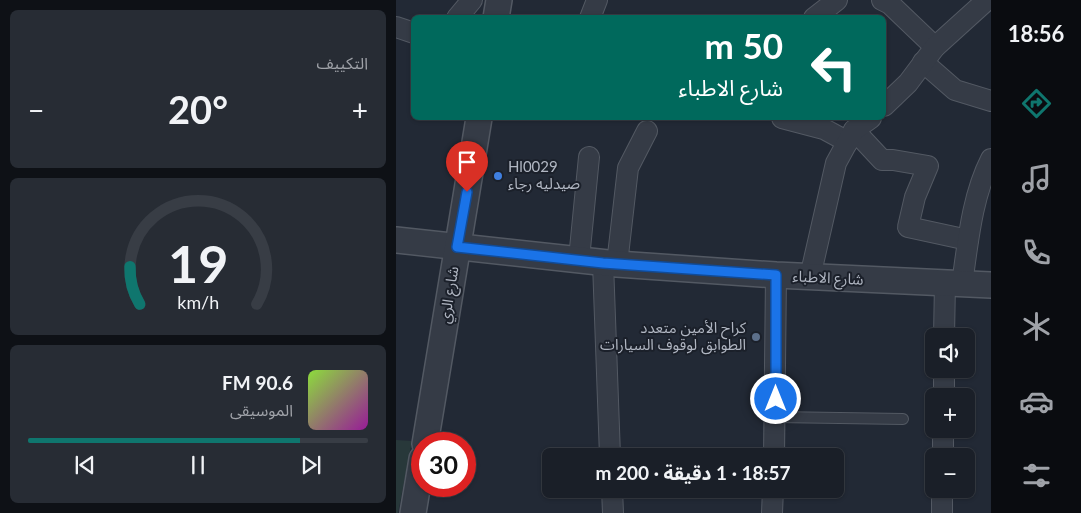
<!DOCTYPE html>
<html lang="ar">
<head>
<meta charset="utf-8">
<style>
  :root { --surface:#1a1f28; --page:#272c34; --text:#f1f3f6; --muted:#9fa2a8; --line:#383d45; --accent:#0f766e }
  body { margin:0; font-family:Lato,"Noto Sans Arabic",sans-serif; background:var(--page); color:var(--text); direction:rtl; height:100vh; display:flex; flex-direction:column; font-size:19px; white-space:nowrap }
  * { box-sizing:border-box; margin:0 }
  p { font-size:16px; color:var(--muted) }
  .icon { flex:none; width:28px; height:28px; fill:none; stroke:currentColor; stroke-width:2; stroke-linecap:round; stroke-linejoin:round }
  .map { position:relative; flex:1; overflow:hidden; direction:ltr }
  .drawer { display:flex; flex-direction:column; gap:10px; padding:10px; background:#0e1116; width:396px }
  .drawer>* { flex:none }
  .top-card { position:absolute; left:15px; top:15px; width:475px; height:105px; border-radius:8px; box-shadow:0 1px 4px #0004,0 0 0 1px var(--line); direction:rtl; background:#00695c; color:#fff; overflow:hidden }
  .controls { position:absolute; left:529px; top:328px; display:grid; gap:10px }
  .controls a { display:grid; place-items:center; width:50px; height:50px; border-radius:8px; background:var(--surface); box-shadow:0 1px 4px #0004,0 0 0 1px var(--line); font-size:25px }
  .speed { position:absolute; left:15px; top:432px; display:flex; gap:10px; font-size:25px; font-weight:700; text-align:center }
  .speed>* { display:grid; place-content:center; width:65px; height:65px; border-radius:50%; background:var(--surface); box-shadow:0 1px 4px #0004,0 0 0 1px var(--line); line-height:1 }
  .speed .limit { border:8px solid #d22; background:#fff; color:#111 }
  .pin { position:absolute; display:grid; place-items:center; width:42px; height:42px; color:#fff; margin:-51px -21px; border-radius:50% 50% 50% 0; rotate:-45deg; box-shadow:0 0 5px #0007 }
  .pin .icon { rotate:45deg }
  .me { position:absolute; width:55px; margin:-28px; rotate:0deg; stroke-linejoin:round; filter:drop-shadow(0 0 4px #0008) }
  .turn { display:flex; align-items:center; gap:18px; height:105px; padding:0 20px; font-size:22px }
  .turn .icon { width:65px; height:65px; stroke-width:2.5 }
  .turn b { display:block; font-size:35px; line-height:42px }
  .big { font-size:38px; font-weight:700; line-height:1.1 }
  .drawer .card { flex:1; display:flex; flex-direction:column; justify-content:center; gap:8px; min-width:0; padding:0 18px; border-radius:8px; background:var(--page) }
  .drawer .dial { align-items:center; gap:0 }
  .dial svg { height:130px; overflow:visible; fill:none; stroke:var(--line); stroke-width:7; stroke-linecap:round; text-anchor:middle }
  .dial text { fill:var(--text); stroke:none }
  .song { display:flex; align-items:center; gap:15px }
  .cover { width:60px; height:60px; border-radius:8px; background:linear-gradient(135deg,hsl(90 70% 55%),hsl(300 70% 35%)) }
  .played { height:5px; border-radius:2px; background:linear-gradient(90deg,var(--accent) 80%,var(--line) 80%) }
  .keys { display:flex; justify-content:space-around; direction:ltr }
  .heat { display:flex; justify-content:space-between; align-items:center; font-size:28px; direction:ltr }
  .trip { position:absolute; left:146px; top:448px; width:302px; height:50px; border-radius:8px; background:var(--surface); box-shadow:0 1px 4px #0004,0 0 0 1px var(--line); font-weight:700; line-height:50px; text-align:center; direction:rtl }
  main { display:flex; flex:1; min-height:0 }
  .tabs { display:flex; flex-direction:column; width:90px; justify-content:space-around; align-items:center; background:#0a0c10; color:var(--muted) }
  .tabs .icon { width:35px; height:35px }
  .tabs .selected { color:var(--accent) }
  .tabs b { font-size:22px; color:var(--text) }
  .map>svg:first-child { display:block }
  .green { fill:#28383a }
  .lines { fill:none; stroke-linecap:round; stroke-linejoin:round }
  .service-casing { stroke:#535963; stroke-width:12 }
  .minor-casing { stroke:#535963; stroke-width:22 }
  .tertiary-casing { stroke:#535963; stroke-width:28 }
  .service { stroke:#353b46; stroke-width:10 }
  .minor { stroke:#353b46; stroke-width:20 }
  .tertiary { stroke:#353b46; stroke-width:25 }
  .route-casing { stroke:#114b97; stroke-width:12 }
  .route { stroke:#1a73e8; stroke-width:9 }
  .shop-dot { fill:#3f7fe0; stroke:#1b202a; stroke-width:2 }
  .service-dot { fill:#5c6f8a; stroke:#1b202a; stroke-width:2 }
  .labels { text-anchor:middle; stroke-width:4; stroke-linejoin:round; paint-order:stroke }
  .poi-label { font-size:15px; fill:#b0b6c2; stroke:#1b202a; text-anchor:start }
  .street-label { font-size:15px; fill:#b0b6c2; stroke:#1b202a }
</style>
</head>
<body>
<main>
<nav class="tabs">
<b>18:56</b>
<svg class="icon selected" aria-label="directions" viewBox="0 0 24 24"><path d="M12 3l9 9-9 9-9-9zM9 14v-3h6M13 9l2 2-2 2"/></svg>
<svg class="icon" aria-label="music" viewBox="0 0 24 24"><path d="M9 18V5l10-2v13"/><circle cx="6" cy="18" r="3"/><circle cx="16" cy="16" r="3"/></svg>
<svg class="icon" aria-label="phone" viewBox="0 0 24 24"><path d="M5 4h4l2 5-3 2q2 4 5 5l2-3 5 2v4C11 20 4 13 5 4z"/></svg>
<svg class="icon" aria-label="climate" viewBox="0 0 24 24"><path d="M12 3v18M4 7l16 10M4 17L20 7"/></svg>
<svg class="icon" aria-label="car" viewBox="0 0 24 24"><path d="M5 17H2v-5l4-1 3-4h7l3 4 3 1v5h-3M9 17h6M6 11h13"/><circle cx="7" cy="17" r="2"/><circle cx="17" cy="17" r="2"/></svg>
<svg class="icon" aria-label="filters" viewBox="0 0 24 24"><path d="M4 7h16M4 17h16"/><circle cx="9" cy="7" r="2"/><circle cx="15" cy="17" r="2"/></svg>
</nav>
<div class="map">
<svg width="595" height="513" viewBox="0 0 595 513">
  <rect width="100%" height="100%" fill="#222935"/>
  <path class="green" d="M0 440 16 441 2 513H0Z"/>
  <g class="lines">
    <defs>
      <path id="service" d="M380 417 507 419"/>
      <g id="minor">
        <path d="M486 0 494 4 539 47"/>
        <path d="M61 18 76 0"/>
        <path d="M194 18 201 0"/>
        <path d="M418 18 441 0"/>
        <path d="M0 27 18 33"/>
        <path d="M527 62 559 90 595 101"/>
        <path d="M488 106 512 83 539 47 591 0"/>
        <path d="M386 118 428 129 452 142"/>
        <path d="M458 130 486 160H497L532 166 519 197 512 227 572 240"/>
        <path d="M183 259 193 157"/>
        <path d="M207 263 214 456"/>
        <path d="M221 264 232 168 251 131"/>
        <path d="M414 277 440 163 458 130 475 118"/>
        <path d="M566 284C572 242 576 196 595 159"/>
        <path d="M548 336 549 283"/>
        <path d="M548 396V369"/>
        <path d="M378 456 380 275"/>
        <path d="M547 456V429"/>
        <path d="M216 489 217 513"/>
        <path d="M376 513 377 489"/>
        <path d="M546 513V489"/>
      </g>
      <g id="tertiary">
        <path d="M100 18 103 0"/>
        <path d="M0 240 221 264 380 275 595 285"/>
        <path d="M29 444 83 118"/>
        <path d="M17 513 26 459"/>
      </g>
    </defs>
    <use href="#service" class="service-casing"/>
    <use href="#minor" class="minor-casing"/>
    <use href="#tertiary" class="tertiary-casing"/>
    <use href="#service" class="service"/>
    <use href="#minor" class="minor"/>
    <use href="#tertiary" class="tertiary"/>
  </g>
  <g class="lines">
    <defs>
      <path id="route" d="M71 192 61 247 207 263 380 275V399"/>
    </defs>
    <use href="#route" class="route-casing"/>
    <use href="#route" class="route"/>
  </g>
  <circle class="shop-dot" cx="102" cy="176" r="5"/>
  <circle class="service-dot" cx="360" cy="337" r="5"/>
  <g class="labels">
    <g class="poi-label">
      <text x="112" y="172">Hl0029<tspan x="112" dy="17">صيدليه رجاء</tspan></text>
      <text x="350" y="333" text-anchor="end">كراح الأمين متعدد<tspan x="350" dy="17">الطوابق لوقوف السيارات</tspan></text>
    </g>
    <g class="street-label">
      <text transform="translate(432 278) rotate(3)" y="5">شارع الاطباء</text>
      <text transform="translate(53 295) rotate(-81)" y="5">شارع الري</text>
    </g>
  </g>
</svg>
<div class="controls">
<a><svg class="icon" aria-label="sound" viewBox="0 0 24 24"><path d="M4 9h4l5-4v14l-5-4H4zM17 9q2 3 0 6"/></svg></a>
<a>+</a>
<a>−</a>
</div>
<div class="speed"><div class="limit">30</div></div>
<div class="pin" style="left:71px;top:192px;background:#d93025"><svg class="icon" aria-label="arrive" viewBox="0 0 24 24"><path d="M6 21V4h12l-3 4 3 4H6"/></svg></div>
<svg class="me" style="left:380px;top:399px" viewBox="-20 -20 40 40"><circle r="17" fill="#1a73e8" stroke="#fff" stroke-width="3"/><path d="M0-11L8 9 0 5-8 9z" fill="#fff"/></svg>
<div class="trip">18:57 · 1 دقيقة · 200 m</div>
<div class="top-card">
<div class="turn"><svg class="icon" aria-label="left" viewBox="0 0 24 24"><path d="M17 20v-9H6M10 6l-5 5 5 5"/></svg><div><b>50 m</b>شارع الاطباء</div></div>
</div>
</div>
<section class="drawer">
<div class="card"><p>التكييف</p>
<div class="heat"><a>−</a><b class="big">20°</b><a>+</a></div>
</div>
<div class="card dial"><svg viewBox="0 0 100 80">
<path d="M14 69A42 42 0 1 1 86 69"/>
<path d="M14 69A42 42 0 0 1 8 46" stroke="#0f766e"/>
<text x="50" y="56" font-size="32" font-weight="700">19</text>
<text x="50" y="72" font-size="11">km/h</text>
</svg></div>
<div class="card">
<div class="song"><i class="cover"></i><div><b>90.6 FM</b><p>الموسيقى</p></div></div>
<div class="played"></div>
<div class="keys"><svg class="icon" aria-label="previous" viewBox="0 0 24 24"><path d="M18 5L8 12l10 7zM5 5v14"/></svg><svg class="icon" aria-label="pause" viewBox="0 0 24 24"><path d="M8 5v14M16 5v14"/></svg><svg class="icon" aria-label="next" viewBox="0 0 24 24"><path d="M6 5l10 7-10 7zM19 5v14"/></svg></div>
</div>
</section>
</main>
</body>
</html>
